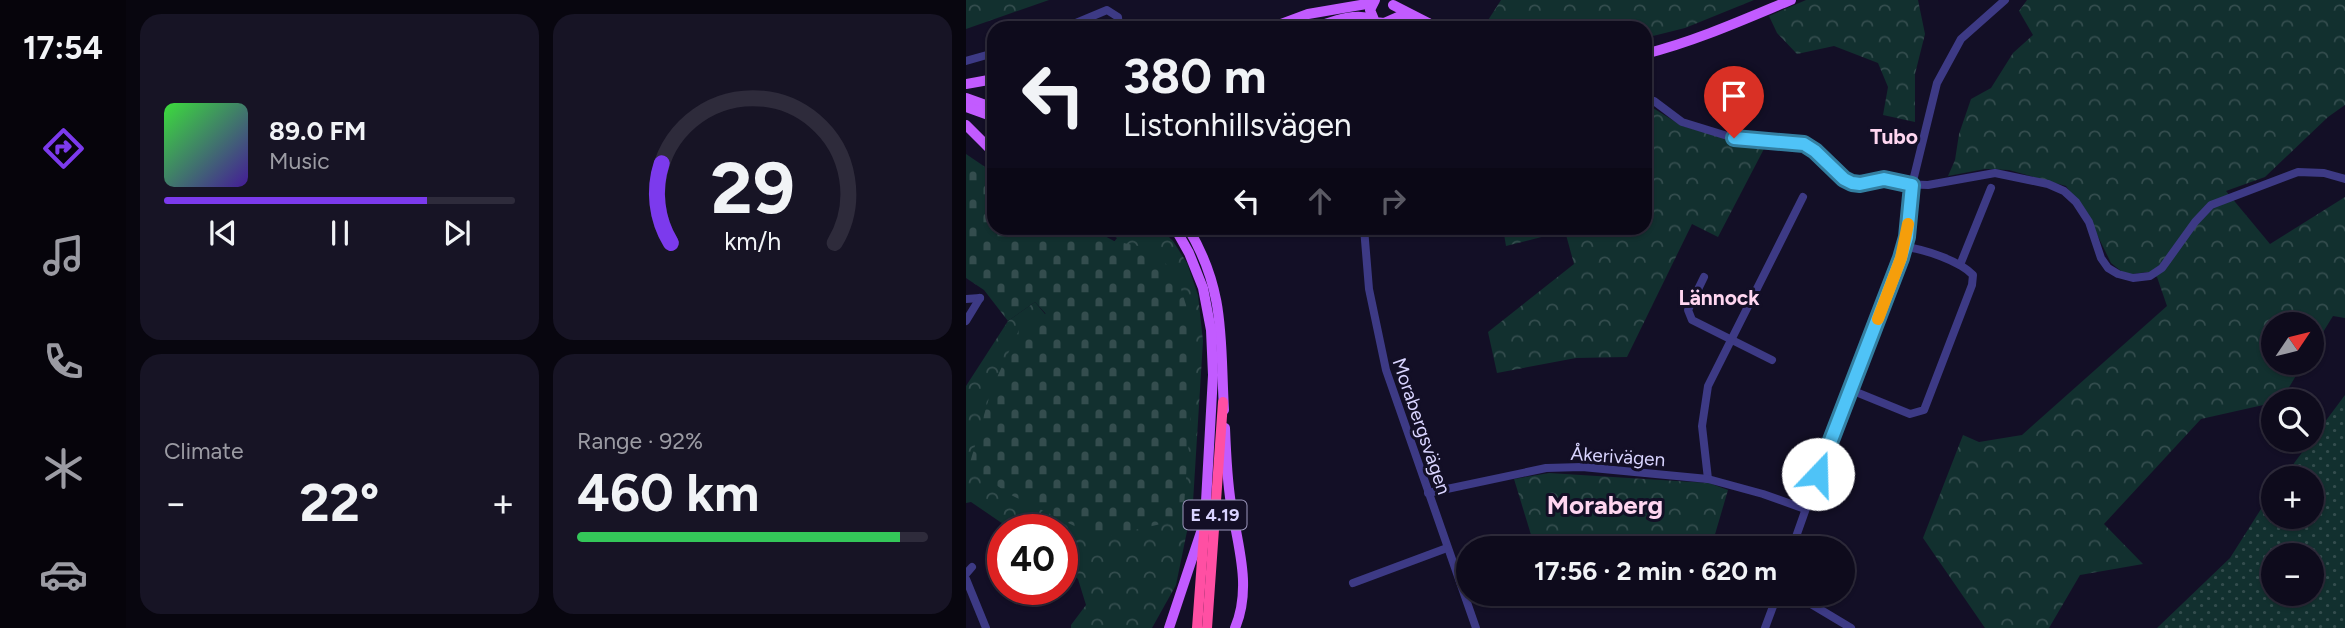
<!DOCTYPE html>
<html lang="en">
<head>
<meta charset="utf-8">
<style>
  :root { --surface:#0e0b1c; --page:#171425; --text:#f1f3f6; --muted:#9b9ba3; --line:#2e2b3b; --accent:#7c3aed }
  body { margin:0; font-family:Figtree,sans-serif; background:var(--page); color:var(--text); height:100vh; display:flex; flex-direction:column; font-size:26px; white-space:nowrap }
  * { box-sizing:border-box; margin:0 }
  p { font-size:23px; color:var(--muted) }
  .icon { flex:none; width:38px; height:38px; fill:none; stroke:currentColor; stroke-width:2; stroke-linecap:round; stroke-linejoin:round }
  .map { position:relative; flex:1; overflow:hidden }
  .details { display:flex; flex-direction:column; gap:14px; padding:14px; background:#08060f; width:840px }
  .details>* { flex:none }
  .top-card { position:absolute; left:21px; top:21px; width:665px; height:214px; border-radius:21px; box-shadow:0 2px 5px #0004,0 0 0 2px var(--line); background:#0e0b1c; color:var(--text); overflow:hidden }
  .needle { width:46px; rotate:55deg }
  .controls { position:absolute; left:1295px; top:312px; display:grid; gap:14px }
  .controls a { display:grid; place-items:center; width:63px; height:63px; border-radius:50%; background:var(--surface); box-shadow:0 2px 5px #0004,0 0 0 2px var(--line); font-size:35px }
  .speed { position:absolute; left:21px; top:514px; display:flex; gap:14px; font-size:35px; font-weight:700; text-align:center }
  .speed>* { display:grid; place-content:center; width:91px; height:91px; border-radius:50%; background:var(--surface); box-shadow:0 2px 5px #0004,0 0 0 2px var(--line); line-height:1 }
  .speed .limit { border:10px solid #d22; background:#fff; color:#111 }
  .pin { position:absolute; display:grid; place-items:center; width:60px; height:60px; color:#fff; margin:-72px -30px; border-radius:50% 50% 50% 0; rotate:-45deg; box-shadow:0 0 7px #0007 }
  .pin .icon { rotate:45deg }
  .me { position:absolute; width:77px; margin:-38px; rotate:21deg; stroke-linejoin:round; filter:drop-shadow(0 0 5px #0008) }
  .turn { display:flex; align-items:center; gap:24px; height:147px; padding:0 21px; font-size:32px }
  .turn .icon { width:91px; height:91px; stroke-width:2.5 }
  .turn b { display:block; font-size:49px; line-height:60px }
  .lanes { display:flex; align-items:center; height:66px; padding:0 21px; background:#0003; justify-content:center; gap:35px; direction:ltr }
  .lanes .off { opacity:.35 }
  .big { font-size:52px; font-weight:700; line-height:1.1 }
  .details .widget { flex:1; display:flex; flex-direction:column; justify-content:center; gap:10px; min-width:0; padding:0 24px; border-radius:21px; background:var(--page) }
  .details .dial { align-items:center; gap:0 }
  .dial svg { height:182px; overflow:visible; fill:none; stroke:var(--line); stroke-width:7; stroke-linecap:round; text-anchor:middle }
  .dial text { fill:var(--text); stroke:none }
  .song { display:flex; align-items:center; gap:21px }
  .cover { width:84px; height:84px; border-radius:10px; background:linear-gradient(135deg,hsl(120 70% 55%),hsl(260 70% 35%)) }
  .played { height:7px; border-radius:4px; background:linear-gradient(90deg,var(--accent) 75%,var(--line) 75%) }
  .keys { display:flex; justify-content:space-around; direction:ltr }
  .heat { display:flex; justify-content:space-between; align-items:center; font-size:38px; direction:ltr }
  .charge { height:10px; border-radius:5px; background:linear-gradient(90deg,#34c759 92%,var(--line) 0) }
  .details .tiles { flex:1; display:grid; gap:14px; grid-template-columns:repeat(2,1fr) }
  .trip { position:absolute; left:490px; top:536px; width:399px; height:70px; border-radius:35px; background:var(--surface); box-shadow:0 2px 5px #0004,0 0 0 2px var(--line); font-weight:700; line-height:70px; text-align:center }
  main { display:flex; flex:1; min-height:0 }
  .dock { display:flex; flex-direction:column; width:126px; justify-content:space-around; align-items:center; background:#06040b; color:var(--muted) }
  .dock .icon { width:49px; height:49px }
  .dock .selected { color:var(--accent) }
  .dock b { font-size:32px; color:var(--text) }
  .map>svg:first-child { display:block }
  .forest { fill:url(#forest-crowns) }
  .cemetery { fill:url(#cemetery-stones) }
  .park { fill:url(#park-dots); fill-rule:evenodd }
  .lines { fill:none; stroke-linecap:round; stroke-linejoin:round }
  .minor { stroke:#3d3a85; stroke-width:8 }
  .major { stroke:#c25bff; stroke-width:10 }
  .highway { stroke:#ff4fa3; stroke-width:10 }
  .route-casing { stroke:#337fa1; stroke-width:18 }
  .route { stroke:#4fc3f7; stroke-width:12 }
  .slow { stroke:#f59e0b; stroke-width:12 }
  .labels { text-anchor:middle; stroke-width:6; stroke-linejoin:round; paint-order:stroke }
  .shield { fill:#130f26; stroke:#9e99be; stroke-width:2 }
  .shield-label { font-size:18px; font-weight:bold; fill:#d9d4ff }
  .street-label { font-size:19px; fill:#d9d4ff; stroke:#130f26 }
  .neighbourhood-label { font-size:21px; font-weight:bold; fill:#ffd6f0; stroke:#130f26 }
  .district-label { font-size:26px; font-weight:bold; fill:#ffd6f0; stroke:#130f26 }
</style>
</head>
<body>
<main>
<nav class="dock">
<b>17:54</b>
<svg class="icon selected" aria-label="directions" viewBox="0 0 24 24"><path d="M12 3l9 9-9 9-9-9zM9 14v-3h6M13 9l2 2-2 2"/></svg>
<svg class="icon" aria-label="music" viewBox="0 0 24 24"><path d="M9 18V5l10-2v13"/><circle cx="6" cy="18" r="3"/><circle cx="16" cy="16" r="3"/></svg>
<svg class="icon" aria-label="phone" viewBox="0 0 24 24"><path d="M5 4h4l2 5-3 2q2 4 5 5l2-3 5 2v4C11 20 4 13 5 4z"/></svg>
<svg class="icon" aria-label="climate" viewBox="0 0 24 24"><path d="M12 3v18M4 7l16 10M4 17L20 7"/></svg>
<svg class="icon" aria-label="car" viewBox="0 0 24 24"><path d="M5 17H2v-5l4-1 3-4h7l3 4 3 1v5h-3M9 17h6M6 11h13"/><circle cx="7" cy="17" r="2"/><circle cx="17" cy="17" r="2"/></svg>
</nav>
<section class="details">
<div class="tiles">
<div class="widget">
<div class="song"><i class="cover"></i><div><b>89.0 FM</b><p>Music</p></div></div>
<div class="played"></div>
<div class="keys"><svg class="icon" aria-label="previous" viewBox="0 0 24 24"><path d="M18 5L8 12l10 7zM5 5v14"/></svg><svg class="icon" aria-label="pause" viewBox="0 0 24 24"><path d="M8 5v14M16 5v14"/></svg><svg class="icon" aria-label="next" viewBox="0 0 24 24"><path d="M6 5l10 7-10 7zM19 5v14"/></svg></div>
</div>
<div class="widget dial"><svg viewBox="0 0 100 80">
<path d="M14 69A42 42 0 1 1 86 69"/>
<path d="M14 69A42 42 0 0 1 10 34" stroke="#7c3aed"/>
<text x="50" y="56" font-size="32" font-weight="700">29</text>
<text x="50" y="72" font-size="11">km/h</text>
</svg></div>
<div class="widget"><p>Climate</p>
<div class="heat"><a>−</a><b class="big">22°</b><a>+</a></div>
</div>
<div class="widget"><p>Range · 92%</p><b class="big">460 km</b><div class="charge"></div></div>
</div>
</section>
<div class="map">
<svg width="1379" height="628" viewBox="0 0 1379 628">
  <defs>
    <pattern id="forest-crowns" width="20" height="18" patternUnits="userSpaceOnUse" patternTransform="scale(1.75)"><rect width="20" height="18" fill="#12302f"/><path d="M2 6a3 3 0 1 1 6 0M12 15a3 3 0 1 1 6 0" fill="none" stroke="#344d4e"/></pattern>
    <pattern id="cemetery-stones" width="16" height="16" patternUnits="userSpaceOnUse" patternTransform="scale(1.75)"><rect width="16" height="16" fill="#12302f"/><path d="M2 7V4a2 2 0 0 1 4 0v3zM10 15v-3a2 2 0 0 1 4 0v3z" fill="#344d4e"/></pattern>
    <pattern id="park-dots" width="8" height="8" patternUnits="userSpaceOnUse" patternTransform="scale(1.75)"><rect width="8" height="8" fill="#12302f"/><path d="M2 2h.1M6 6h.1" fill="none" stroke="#344d4e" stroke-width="1.8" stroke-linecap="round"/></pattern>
  </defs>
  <rect width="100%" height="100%" fill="#130f26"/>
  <g class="forest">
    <path d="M0 0H83L0 29Z"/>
    <path d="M535 0H788L719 28 679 38V28H517Z"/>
    <path d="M840 0H952L959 34 949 74V122L917 115 922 87 912 63 868 46 831 54 811 33 803 16Z"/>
    <path d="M1061 0H1379V105L1362 117 1299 177 1260 191 1304 244 1379 197V318L1367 316 1346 350V324H1307V362H1338L1315 401 1235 419 1138 524 1177 564 1114 575 1083 628H1019L957 538 997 435 1013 442 1056 435 1201 306 1191 277 1181 272 1160 275 1145 263 1123 218 1100 186 1043 170 1019 169 982 176 989 160 993 134 1005 99 1025 88 1047 53 1067 35 1053 11Z"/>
    <path d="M679 103 716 126 770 141 800 145 752 237 726 224 661 357 610 358 531 373 522 332 608 264 599 231 540 246 537 228H679Z"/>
    <path d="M135 228H194L207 241 221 263 232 295 237 341 227 502 210 585 186 628H105V625L120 605 112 579 96 566V530H46L5 502 0 503V386L42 321 69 302 79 314 118 282 151 238Z"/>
    <path d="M583 473 743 483 762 490 745 548H569L548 479Z"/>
  </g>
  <path class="cemetery" d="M0 154 28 173V228H124L148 241 182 248 210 273 225 321 227 386 217 519 133 538 43 494 3 466 26 388 53 330 80 314 69 302 42 321 18 290 0 278Z"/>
  <path class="park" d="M1379 395V628H1191L1264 558 1307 490V516H1346V478H1317ZM1307 555H1346V593H1307Z"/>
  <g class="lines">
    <g class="minor">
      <path d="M98 28 141 10 152 17 153 28"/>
      <path d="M0 61 28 53"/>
      <path d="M679 98 688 101 716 122 768 138 838 144 849 151 878 179 886 183 894 184 918 179 935 184 962 185 1029 173 1082 184 1098 191 1110 202 1123 222 1135 258 1142 268 1152 274 1167 278 1184 276 1196 268 1229 222 1245 205 1332 172 1358 173 1379 179"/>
      <path d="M398 228 403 289 420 370 510 628"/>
      <path d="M994 265 1025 188"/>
      <path d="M738 277 722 310 726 320 806 360"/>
      <path d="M0 299 14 298"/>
      <path d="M0 321 14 298"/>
      <path d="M885 390 944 414 958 410 1006 285 1007 275C994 261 958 249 939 247"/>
      <path d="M742 479 736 426 742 386 837 197"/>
      <path d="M462 493 580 468 616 467 742 479 797 494 839 509"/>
      <path d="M826 548 860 452 935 258 941 238 946 185 971 83 995 39 1039 0"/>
      <path d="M0 574 6 567"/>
      <path d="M0 579 20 628"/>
      <path d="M387 583 481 548"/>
      <path d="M816 593 845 604 885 628"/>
      <path d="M799 628 812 593"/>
    </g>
    <g class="major">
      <path d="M409 0 404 10 409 22 418 23 434 16 462 23"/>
      <path d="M427 5 472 28"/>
      <path d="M304 28 342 14 406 3"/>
      <path d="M347 28C366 22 387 12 407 19"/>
      <path d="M679 54C730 41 777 20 825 0"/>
      <path d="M0 84 28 79"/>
      <path d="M0 98 28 108"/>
      <path d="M0 107 28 117"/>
      <path d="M0 125 28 153"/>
      <path d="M222 228C260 291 254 340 258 410"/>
      <path d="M259 428C260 454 261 479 265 504 272 546 286 588 269 628"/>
      <path d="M203 628 239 520 247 375 245 330 237 288 223 253 209 228"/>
    </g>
    <g class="highway">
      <path d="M231 628 239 520"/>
      <path d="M241 628 257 402"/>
    </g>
  </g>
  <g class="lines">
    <defs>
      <path id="route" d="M768 138 838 144 849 151 878 179 886 183 894 184 918 179 946 185 941 237 935 258 852 474"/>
    </defs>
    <use href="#route" class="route-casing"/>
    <use href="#route" class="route"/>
    <path class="slow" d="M912 319 935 258 942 224"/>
  </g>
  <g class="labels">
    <rect class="shield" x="217.5" y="500.5" width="63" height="29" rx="5"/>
    <g class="shield-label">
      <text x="249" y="521">E 4.19</text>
    </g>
    <g class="street-label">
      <text transform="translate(456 426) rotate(71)" y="7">Morabergsvägen</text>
      <text transform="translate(652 456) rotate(4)" y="7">Åkerivägen</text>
    </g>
    <g class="neighbourhood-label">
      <text x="928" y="144">Tubo</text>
      <text x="753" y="305">Lännock</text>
    </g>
    <g class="district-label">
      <text x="639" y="514">Moraberg</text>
    </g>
  </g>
</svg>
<div class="controls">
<a><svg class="needle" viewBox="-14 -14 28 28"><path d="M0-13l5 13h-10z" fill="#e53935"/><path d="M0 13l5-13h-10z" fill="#9b9ba3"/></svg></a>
<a><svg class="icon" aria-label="search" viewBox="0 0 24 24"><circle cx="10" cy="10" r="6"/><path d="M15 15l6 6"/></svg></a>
<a>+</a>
<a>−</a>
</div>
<div class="speed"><div class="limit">40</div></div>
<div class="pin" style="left:768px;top:138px;background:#d93025"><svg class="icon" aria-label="arrive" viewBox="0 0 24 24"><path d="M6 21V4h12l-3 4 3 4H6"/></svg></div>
<svg class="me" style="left:852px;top:474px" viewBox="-20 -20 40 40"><circle r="19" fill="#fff"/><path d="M0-13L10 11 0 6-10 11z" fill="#4fc3f7"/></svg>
<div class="trip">17:56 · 2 min · 620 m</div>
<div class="top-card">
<div class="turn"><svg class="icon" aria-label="left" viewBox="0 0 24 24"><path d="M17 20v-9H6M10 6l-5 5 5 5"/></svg><div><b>380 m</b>Listonhillsvägen</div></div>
<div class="lanes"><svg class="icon" aria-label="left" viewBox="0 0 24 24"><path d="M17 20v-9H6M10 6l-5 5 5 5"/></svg><svg class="icon off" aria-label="ahead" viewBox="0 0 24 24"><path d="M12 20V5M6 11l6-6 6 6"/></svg><svg class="icon off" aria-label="right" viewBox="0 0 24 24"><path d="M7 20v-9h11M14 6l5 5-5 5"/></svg></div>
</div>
</div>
</main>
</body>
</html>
